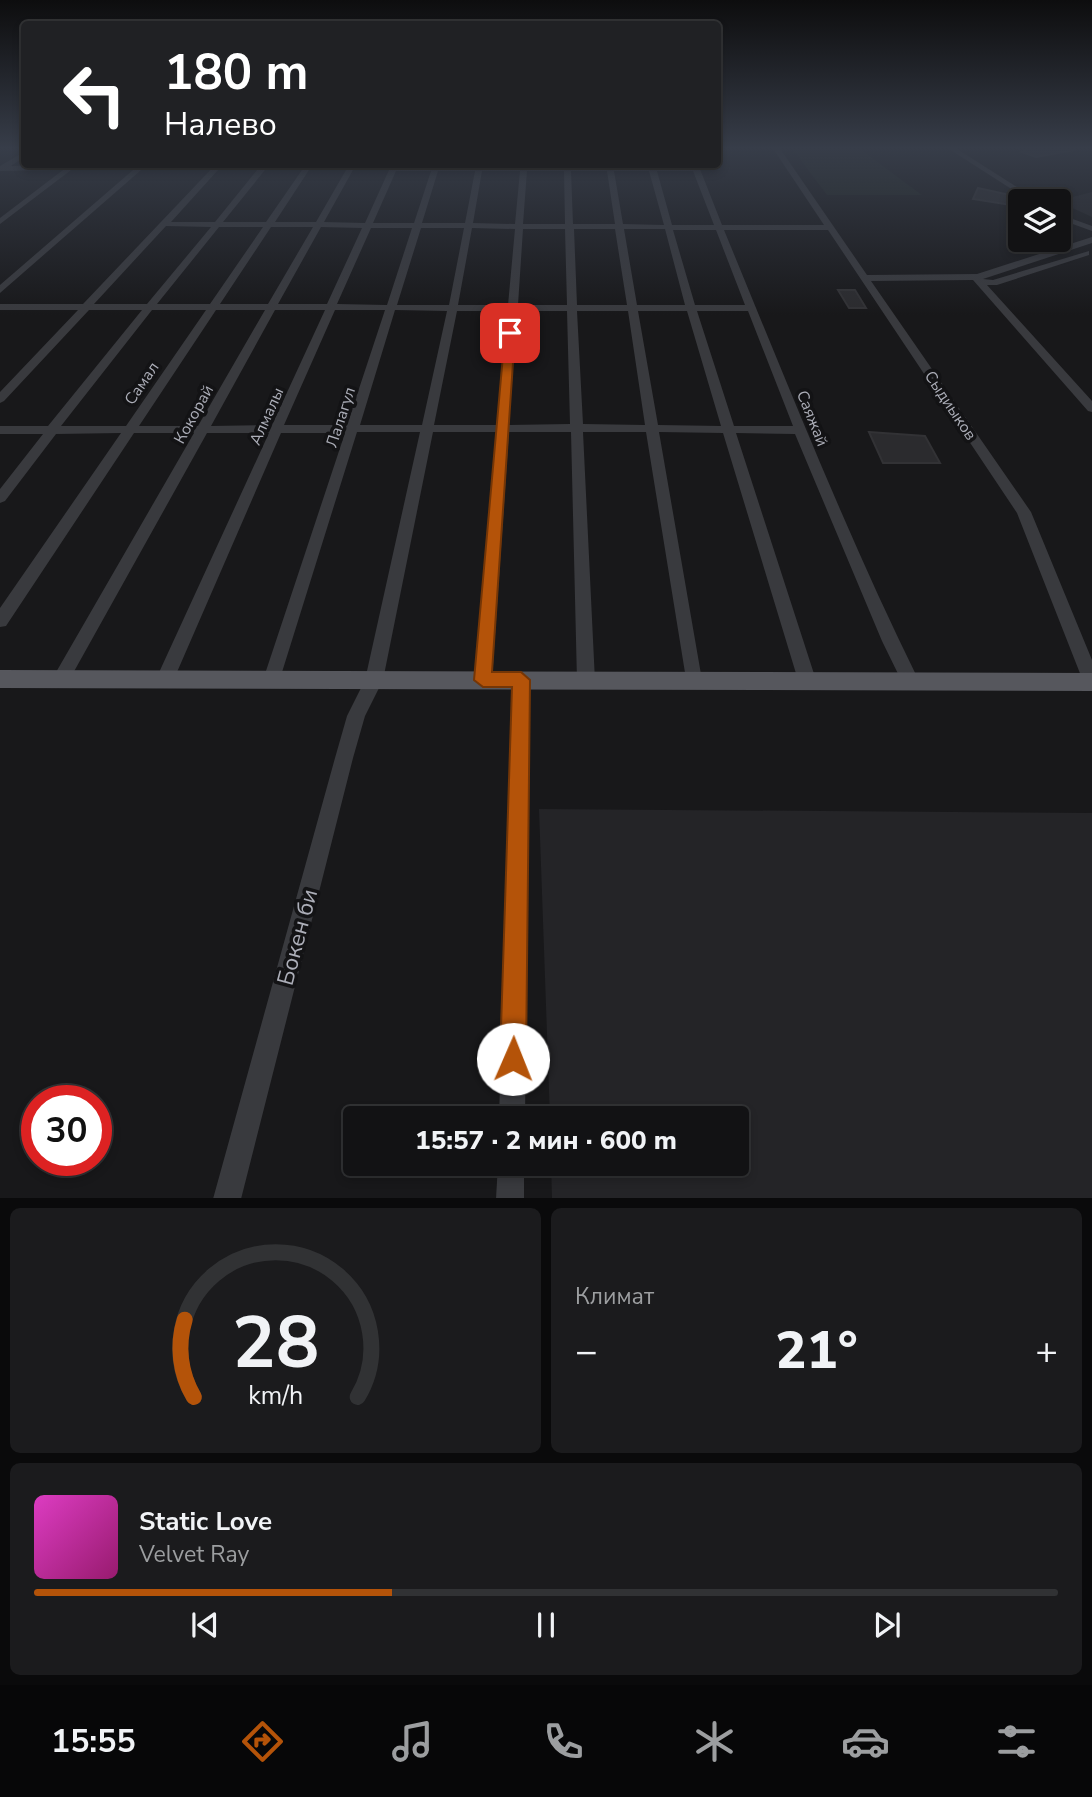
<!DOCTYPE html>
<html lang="ru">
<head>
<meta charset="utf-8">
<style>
  :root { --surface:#121214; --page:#1b1b1d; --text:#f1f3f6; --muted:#9c9ea0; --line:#313234; --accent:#b45309 }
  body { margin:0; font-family:"Nunito Sans",sans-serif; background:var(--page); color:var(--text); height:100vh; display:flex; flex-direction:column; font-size:26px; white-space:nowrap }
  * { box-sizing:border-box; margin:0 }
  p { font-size:23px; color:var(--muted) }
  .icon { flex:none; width:38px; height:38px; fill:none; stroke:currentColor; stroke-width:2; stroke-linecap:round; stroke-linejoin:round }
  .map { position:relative; height:1198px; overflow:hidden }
  .side { display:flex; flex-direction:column; gap:10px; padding:10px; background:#0a0a0b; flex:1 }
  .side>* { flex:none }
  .guide { position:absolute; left:21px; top:21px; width:700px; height:147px; border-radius:7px; box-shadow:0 4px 10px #0003,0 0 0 2px var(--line); background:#202124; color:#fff; overflow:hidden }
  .controls { position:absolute; left:1008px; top:189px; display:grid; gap:14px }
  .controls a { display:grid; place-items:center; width:63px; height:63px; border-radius:7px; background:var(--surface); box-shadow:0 4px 10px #0003,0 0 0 2px var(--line); font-size:35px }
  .speed { position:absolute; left:21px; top:1085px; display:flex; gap:14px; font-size:35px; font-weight:700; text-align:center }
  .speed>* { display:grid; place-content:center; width:91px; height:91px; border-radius:50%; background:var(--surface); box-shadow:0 4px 10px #0003,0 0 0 2px var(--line); line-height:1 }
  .speed .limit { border:10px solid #d22; background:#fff; color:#111 }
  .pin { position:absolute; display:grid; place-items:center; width:60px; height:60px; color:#fff; margin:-30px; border-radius:14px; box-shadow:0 4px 10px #0006 }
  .me { position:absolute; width:77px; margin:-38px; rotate:1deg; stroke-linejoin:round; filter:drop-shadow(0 0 5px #0008) }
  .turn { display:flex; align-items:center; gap:24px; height:147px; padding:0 28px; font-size:32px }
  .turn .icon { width:91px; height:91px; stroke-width:2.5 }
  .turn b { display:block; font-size:49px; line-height:60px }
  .big { font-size:52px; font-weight:800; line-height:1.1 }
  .side .tile { flex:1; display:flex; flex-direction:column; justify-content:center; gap:10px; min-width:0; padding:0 24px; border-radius:10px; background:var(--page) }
  .side .dial { align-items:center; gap:0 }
  .dial svg { height:182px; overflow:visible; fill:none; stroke:var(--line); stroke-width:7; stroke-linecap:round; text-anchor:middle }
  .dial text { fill:var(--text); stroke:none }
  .song { display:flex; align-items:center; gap:21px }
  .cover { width:84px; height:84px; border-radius:10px; background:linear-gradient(135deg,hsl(310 70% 55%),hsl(320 70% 35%)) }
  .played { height:7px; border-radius:4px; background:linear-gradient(90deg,var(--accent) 35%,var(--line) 35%) }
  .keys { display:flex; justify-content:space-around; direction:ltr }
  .heat { display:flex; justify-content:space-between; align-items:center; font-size:38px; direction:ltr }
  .side .tiles { flex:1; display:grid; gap:10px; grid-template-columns:1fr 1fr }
  .tile:last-child { grid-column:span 2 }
  .trip { position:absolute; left:343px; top:1106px; width:406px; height:70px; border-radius:7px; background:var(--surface); box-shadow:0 4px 10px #0003,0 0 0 2px var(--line); font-weight:800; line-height:70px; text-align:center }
  .menu { display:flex; height:112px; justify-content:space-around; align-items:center; background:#070708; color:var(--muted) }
  .menu .icon { width:49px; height:49px }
  .menu .current { color:var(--accent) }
  .menu b { font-size:32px; color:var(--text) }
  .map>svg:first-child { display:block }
  .built { fill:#242427 }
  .green { fill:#1e2420 }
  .building { fill:#2b2b2e; stroke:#323235; stroke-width:2 }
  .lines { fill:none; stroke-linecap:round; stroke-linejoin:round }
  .minor { fill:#393a3e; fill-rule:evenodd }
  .major { fill:#56575d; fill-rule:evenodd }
  .route { fill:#b45309; stroke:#753606; stroke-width:2 }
  .labels { text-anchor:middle; stroke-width:7; stroke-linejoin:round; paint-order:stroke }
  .far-street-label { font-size:16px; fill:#acaeb8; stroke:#131315 }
  .near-street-label { font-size:23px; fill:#acaeb8; stroke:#131315 }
</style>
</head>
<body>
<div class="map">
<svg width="1092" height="1199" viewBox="0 0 1092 1199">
  <rect width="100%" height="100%" fill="#18181a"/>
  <g class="built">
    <path d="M1092 192V217L1057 201Z"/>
    <path d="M539 809 1092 813V1198H552L551 1164H737V1118H550Z"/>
  </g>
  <path class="green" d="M791 147H857L922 195H827Z"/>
  <g class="building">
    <path d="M1032 147H1075V150L1036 157 1022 152Z"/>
    <path d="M978 188 1019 197 1011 205 973 199Z"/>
    <path d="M838 290H855L866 308H849Z"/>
    <path d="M869 432 925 436 940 463H883Z"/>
  </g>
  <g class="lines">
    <g class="minor">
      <path d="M772 147H779L867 275 977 274 1092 237V243L983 279 993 280 1089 251V255L997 285H987L1092 401V412L1088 411 973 280 871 281 1031 512 1092 660V688L1086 686 1083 681 1017 513 828 230H724C786 380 846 533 919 681L916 686 910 688 904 686 882 641 795 434 736 433 816 680 813 685 807 687 801 685 798 680 723 433 659 432 702 680 699 685 693 687 687 685 646 432H583L595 681 592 686 586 688 580 686 577 681 571 432H509L492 680 489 685 483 687 477 685 474 680 497 432H433L383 680 365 716 353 758 241 1199H213L335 758 347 716 365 680 420 432H357L278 685 272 687 266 685 263 680 345 433H281L174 679 171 684 165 686 159 684 156 679 269 433H207L67 684 61 686 55 684 52 679 55 674 194 433H134L6 626 0 627V608L121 433 56 434 5 501 0 503V489L43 434H0V426H48L142 310H89L4 401 0 403V392L78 310H0V304H83L216 164 564 167V164H571V167H606V164H613V167H648V164H655V167H692L691 164H698L722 225H824ZM218 170H257L215 222H171ZM265 170H302L266 222H223ZM309 170H346L316 222H275ZM353 170H389L365 223 324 222ZM396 171H431L414 223H373ZM438 171H475L465 223H422ZM482 171H520L515 224 473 223ZM527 171H564L565 224H523ZM571 171H607L615 224H573ZM614 171H649L664 225 623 224ZM657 171H693L714 225H672ZM166 226 211 227 147 304H94ZM219 227H263L210 304H157ZM271 227H313L268 304H220ZM321 227 362 228 327 304H278ZM371 228H412L387 305 337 304ZM421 228H464L449 305H397ZM472 228 515 229 508 305H458ZM523 229H565L567 305H518ZM574 229H615L627 305H577ZM624 229H665L685 305H637ZM673 230H716L745 305H695ZM152 310H206L126 426H61ZM216 310H265L198 426H139ZM275 310H325L272 425 211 426ZM335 310H385L347 425H284ZM395 310 447 311 422 425H360ZM457 311H507L497 425H434ZM517 311H567L570 424 509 425ZM577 311H628L645 425 583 424ZM638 311H687L721 426 658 425ZM697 311H748L793 426H734Z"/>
      <path d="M946 147H954L1039 201H1030Z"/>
      <path d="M24 152V157L11 166 79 164 0 224V218L63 170 0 171V166Z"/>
      <path d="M140 164H148L0 293V285Z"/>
      <path d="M1059 214 1092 226V231L1059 219Z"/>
      <path d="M521 673 527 675 530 680 525 1118H499L512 680 515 675Z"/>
      <path d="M498 1164H524V1199H496Z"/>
    </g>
    <path class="major" d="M0 670 1092 673V691L0 688Z"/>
  </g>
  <linearGradient id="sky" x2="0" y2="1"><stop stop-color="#0d0d0e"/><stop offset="0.47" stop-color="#373d49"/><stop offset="1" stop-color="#373d49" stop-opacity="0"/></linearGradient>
  <rect width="1092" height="315" fill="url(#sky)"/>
  <path class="route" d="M510 330 515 333 492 672H521L530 680 526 1059 522 1068 513 1072 504 1068 500 1059 512 687H483L474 680 505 333Z"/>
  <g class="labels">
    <g class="far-street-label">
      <text transform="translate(141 383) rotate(-56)" y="6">Самал</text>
      <text transform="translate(951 405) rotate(56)" y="6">Сыдиыков</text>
      <text transform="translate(193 414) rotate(-61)" y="6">Кокорай</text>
      <text transform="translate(266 416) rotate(-66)" y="6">Алмалы</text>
      <text transform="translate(340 417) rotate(-72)" y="6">Лалагул</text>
      <text transform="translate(813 418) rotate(68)" y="6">Саяжай</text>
    </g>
    <g class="near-street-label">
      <text transform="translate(297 937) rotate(-75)" y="8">Бокен би</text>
    </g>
  </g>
</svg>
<div class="controls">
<a><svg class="icon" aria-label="layers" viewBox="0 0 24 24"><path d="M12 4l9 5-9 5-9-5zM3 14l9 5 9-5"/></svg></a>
</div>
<div class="speed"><div class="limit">30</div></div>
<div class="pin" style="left:510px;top:333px;background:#d93025"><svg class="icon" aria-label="arrive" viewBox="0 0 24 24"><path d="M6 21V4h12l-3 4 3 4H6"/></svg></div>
<svg class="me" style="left:513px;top:1059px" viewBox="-20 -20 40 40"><circle r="19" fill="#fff"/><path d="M0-13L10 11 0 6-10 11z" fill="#b45309"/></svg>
<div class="trip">15:57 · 2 мин · 600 m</div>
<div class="guide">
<div class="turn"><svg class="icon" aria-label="left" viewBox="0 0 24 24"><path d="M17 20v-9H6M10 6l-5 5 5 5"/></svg><div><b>180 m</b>Налево</div></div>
</div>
</div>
<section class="side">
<div class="tiles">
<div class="tile dial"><svg viewBox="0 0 100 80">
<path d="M14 69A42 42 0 1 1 86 69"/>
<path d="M14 69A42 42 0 0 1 10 35" stroke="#b45309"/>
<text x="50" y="56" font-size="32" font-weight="700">28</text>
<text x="50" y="72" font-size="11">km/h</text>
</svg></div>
<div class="tile"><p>Климат</p>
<div class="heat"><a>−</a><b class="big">21°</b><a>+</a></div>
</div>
<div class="tile">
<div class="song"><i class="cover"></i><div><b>Static Love</b><p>Velvet Ray</p></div></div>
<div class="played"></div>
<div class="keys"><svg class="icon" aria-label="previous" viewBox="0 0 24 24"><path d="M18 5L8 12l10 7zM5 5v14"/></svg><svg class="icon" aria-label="pause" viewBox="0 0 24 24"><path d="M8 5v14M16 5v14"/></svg><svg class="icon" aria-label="next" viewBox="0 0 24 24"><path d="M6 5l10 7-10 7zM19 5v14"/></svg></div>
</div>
</div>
</section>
<nav class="menu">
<b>15:55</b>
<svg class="icon current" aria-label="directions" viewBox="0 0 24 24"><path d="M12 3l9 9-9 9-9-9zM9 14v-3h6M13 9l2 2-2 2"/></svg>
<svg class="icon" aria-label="music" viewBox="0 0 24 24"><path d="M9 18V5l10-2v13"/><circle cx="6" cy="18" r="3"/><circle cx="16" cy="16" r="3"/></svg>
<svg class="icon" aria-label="phone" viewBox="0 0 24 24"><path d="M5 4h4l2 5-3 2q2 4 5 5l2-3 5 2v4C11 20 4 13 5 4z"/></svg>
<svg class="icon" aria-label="climate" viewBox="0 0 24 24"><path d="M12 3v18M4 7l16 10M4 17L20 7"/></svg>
<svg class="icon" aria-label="car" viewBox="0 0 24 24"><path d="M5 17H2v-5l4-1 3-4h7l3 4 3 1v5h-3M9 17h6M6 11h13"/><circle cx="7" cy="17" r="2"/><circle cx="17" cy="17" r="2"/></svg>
<svg class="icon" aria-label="filters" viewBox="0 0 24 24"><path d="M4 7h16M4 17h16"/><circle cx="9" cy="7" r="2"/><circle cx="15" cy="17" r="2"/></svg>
</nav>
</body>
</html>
